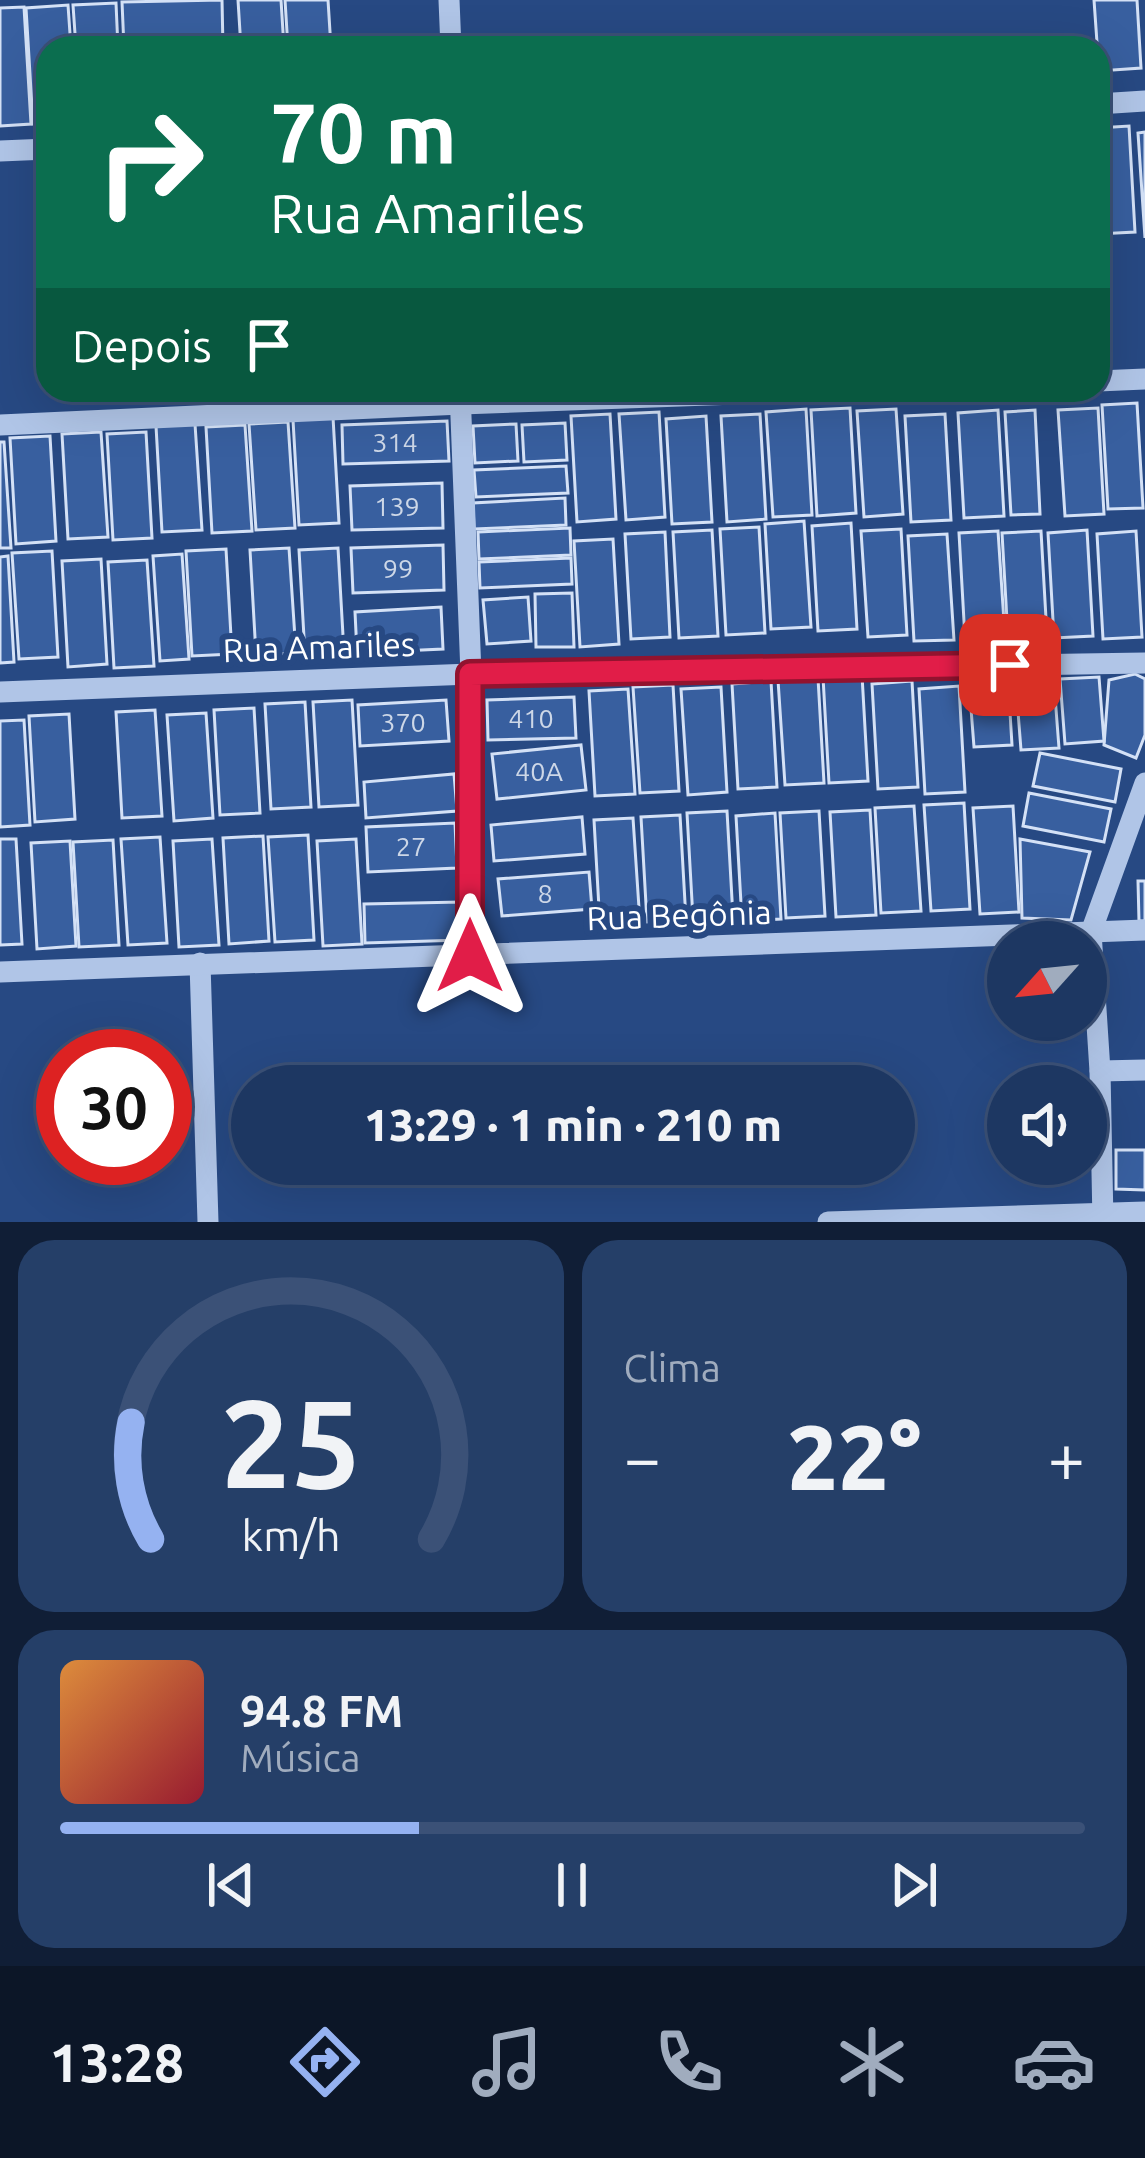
<!DOCTYPE html>
<html lang="pt">
<head>
<meta charset="utf-8">
<style>
  :root { --surface:#1d3762; --page:#253f68; --text:#f1f3f6; --muted:#a0acbe; --line:#3b5177; --accent:#95b2f1 }
  body { margin:0; font-family:Ubuntu,sans-serif; background:var(--page); color:var(--text); height:100vh; display:flex; flex-direction:column; font-size:45px; white-space:nowrap }
  * { box-sizing:border-box; margin:0 }
  p { font-size:39px; color:var(--muted) }
  .icon { flex:none; width:66px; height:66px; fill:none; stroke:currentColor; stroke-width:2; stroke-linecap:round; stroke-linejoin:round }
  .map { position:relative; height:1222px; overflow:hidden }
  .details { display:flex; flex-direction:column; gap:18px; padding:18px; background:#101e36; flex:1 }
  .details>* { flex:none }
  .guide { position:absolute; left:36px; top:36px; width:1074px; height:366px; border-radius:36px; box-shadow:0 12px 48px #0002,0 0 0 3px var(--line); background:#0b6e4f; color:#fff; overflow:hidden }
  .needle { width:78px; rotate:243deg }
  .tools { position:absolute; left:987px; top:921px; display:grid; gap:24px }
  .tools a { display:grid; place-items:center; width:120px; height:120px; border-radius:50%; background:var(--surface); box-shadow:0 12px 48px #0002,0 0 0 3px var(--line); font-size:60px }
  .speed { position:absolute; left:36px; top:1029px; display:flex; gap:24px; font-size:60px; font-weight:700; text-align:center }
  .speed>* { display:grid; place-content:center; width:156px; height:156px; border-radius:50%; background:var(--surface); box-shadow:0 12px 48px #0002,0 0 0 3px var(--line); line-height:1 }
  .speed .limit { border:18px solid #d22; background:#fff; color:#111 }
  .pin { position:absolute; display:grid; place-items:center; width:102px; height:102px; color:#fff; margin:-51px; border-radius:24px; box-shadow:0 6px 18px #0006 }
  .me { position:absolute; width:132px; margin:-66px; rotate:0deg; stroke-linejoin:round; filter:drop-shadow(0 0 9px #0008) }
  .turn { display:flex; align-items:center; gap:42px; height:252px; padding:0 36px; font-size:54px }
  .turn .icon { width:156px; height:156px; stroke-width:2.5 }
  .turn b { display:block; font-size:84px; line-height:102px }
  .then { display:flex; align-items:center; height:114px; padding:0 36px; background:#0003; gap:24px; font-size:45px }
  .big { font-size:90px; font-weight:800; line-height:1.1 }
  .details .widget { flex:1; display:flex; flex-direction:column; justify-content:center; gap:18px; min-width:0; padding:0 42px; border-radius:36px; background:var(--page) }
  .details .dial { align-items:center; gap:0 }
  .dial svg { height:312px; overflow:visible; fill:none; stroke:var(--line); stroke-width:7; stroke-linecap:round; text-anchor:middle }
  .dial text { fill:var(--text); stroke:none }
  .song { display:flex; align-items:center; gap:36px }
  .cover { width:144px; height:144px; border-radius:18px; background:linear-gradient(135deg,hsl(30 70% 55%),hsl(350 70% 35%)) }
  .played { height:12px; border-radius:6px; background:linear-gradient(90deg,var(--accent) 35%,var(--line) 35%) }
  .keys { display:flex; justify-content:space-around; direction:ltr }
  .heat { display:flex; justify-content:space-between; align-items:center; font-size:66px; direction:ltr }
  .details .tiles { flex:1; display:grid; gap:18px; grid-template-columns:1fr 1fr }
  .widget:last-child { grid-column:span 2 }
  .trip { position:absolute; left:231px; top:1065px; width:684px; height:120px; border-radius:60px; background:var(--surface); box-shadow:0 12px 48px #0002,0 0 0 3px var(--line); font-weight:800; line-height:120px; text-align:center }
  .menu { display:flex; height:192px; justify-content:space-around; align-items:center; background:#0c1627; color:var(--muted) }
  .menu .icon { width:84px; height:84px }
  .menu .active { color:var(--accent) }
  .menu b { font-size:54px; color:var(--text) }
  .map>svg:first-child { display:block }
  .building { fill:#385f9f; stroke:#d4e1f6; stroke-width:3 }
  .lines { fill:none; stroke-linecap:round; stroke-linejoin:round }
  .minor { stroke:#b0c5e7; stroke-width:21 }
  .route-casing { stroke:#92132f; stroke-width:30 }
  .route { stroke:#e11d48; stroke-width:21 }
  .labels { text-anchor:middle; stroke-width:12; stroke-linejoin:round; paint-order:stroke }
  .number-label { font-size:27px; fill:#cdd7e7 }
  .street-label { font-size:33px; fill:#fff; stroke:#274983 }
</style>
</head>
<body>
<div class="map">
<svg width="1145" height="1222" viewBox="0 0 1145 1222">
  <rect width="100%" height="100%" fill="#274983"/>
  <g class="building">
    <path d="M222 0 223 48H124L122 2Z"/>
    <path d="M238 0H281L284 48H241Z"/>
    <path d="M285 0H328L331 48H288Z"/>
    <path d="M1094 0H1137L1141 68 1099 71Z"/>
    <path d="M116 3 118 48H76L73 5Z"/>
    <path d="M68 5 71 48H48V123L33 124 26 8Z"/>
    <path d="M24 7 31 124 0 126V8Z"/>
    <path d="M1129 126 1135 232 1098 234V128Z"/>
    <path d="M1145 132V238L1138 133Z"/>
    <path d="M1137 403 1143 508 1108 509 1102 405Z"/>
    <path d="M850 408 856 513 817 516 811 410Z"/>
    <path d="M1098 408 1104 514 1065 516 1058 410Z"/>
    <path d="M806 409 812 515 773 517 766 412Z"/>
    <path d="M896 409 903 514 864 517 857 411Z"/>
    <path d="M998 410 1004 516 964 518 958 413Z"/>
    <path d="M1035 410 1040 514 1011 515 1005 412Z"/>
    <path d="M659 412 665 517 626 520 619 414Z"/>
    <path d="M610 414 616 519 577 522 571 416Z"/>
    <path d="M760 414 766 519 727 522 721 416Z"/>
    <path d="M945 414 951 520 911 522 905 416Z"/>
    <path d="M706 416 712 522 672 524 666 419Z"/>
    <path d="M333 417 339 523 299 525 293 420Z"/>
    <path d="M447 421 449 461 343 464 342 425Z"/>
    <path d="M288 422 295 528 256 530 249 424Z"/>
    <path d="M565 423 567 460 524 462 522 425Z"/>
    <path d="M195 424 202 530 162 532 156 426Z"/>
    <path d="M516 424 518 461 475 463 473 426Z"/>
    <path d="M245 425 252 531 212 533 206 427Z"/>
    <path d="M101 432 108 537 68 539 62 434Z"/>
    <path d="M146 432 152 538 113 540 107 434Z"/>
    <path d="M50 436 56 541 16 544 10 438Z"/>
    <path d="M0 442H4L11 548H0Z"/>
    <path d="M566 466 568 493 476 497 474 470Z"/>
    <path d="M442 483 443 528 352 530 350 486Z"/>
    <path d="M565 498 566 525 474 529 473 503Z"/>
    <path d="M804 521 811 627 771 629 765 524Z"/>
    <path d="M851 523 857 629 818 631 812 526Z"/>
    <path d="M759 527 765 633 726 635 720 529Z"/>
    <path d="M570 528 571 555 479 559 478 532Z"/>
    <path d="M901 529 907 635 868 637 861 531Z"/>
    <path d="M712 530 718 636 679 638 673 532Z"/>
    <path d="M1087 530 1093 636 1054 638 1048 533Z"/>
    <path d="M998 531 1005 637 965 639 959 533Z"/>
    <path d="M1041 531 1047 636 1008 638 1002 533Z"/>
    <path d="M1136 531 1142 637 1103 639 1097 534Z"/>
    <path d="M665 532 670 637 631 639 625 534Z"/>
    <path d="M947 534 954 640 914 641 908 536Z"/>
    <path d="M613 539 619 644 580 647 574 541Z"/>
    <path d="M443 545 444 590 353 593 351 548Z"/>
    <path d="M289 548 296 653 256 655 250 550Z"/>
    <path d="M338 548 344 653 305 655 299 550Z"/>
    <path d="M226 549 232 654 192 656 186 551Z"/>
    <path d="M52 551 58 657 19 659 12 553Z"/>
    <path d="M182 554 189 659 160 661 153 556Z"/>
    <path d="M8 556 14 662 0 663V557Z"/>
    <path d="M571 558 572 584 480 588 479 562Z"/>
    <path d="M101 559 107 664 68 667 62 561Z"/>
    <path d="M147 560 154 666 114 668 108 562Z"/>
    <path d="M572 593 574 647H536L535 594Z"/>
    <path d="M528 597 531 641 487 644 483 600Z"/>
    <path d="M441 607 443 649 357 653 355 612Z"/>
    <path d="M1135 674 1145 679V735L1136 758 1104 745 1109 680Z"/>
    <path d="M862 675 868 781 829 783 823 677Z"/>
    <path d="M1099 677 1104 741 1065 744 1060 679Z"/>
    <path d="M818 678 824 783 785 785 778 680Z"/>
    <path d="M1008 680 1012 745 974 747 969 683Z"/>
    <path d="M771 681 777 787 738 789 732 684Z"/>
    <path d="M912 681 918 787 878 789 872 684Z"/>
    <path d="M1054 683 1059 748 1021 750 1016 686Z"/>
    <path d="M673 685 679 791 640 793 633 687Z"/>
    <path d="M959 686 965 792 925 794 919 689Z"/>
    <path d="M721 687 727 792 688 795 681 689Z"/>
    <path d="M628 689 635 794 595 796 589 691Z"/>
    <path d="M574 697 576 738 488 740 487 700Z"/>
    <path d="M352 700 358 805 319 807 313 702Z"/>
    <path d="M446 700 449 741 360 746 358 705Z"/>
    <path d="M305 702 311 807 271 809 265 704Z"/>
    <path d="M254 708 260 813 220 815 214 710Z"/>
    <path d="M155 710 162 816 122 818 116 712Z"/>
    <path d="M206 713 213 818 174 821 167 715Z"/>
    <path d="M69 714 75 819 35 822 29 716Z"/>
    <path d="M24 720 30 825 0 827V721Z"/>
    <path d="M581 745 586 790 497 799 492 754Z"/>
    <path d="M1040 753 1121 769 1115 802 1033 786Z"/>
    <path d="M454 774 457 811 366 818 364 782Z"/>
    <path d="M1029 793 1111 809 1104 842 1023 826Z"/>
    <path d="M964 803 970 909 931 911 924 805Z"/>
    <path d="M914 806 921 911 881 913 875 808Z"/>
    <path d="M1013 806 1019 912 980 914 973 808Z"/>
    <path d="M870 810 876 915 836 917 830 812Z"/>
    <path d="M727 811 733 917 693 919 687 813Z"/>
    <path d="M819 811 825 916 786 918 780 813Z"/>
    <path d="M775 813 781 919 742 921 736 816Z"/>
    <path d="M680 815 686 920 647 922 641 817Z"/>
    <path d="M582 817 585 854 494 861 491 825Z"/>
    <path d="M633 818 640 923 600 926 594 820Z"/>
    <path d="M455 823 457 868 368 872 366 827Z"/>
    <path d="M308 835 314 940 275 942 268 837Z"/>
    <path d="M263 836 269 941 229 944 223 838Z"/>
    <path d="M160 837 167 943 128 945 121 839Z"/>
    <path d="M0 839H16L22 944 0 945Z"/>
    <path d="M212 839 219 945 179 947 173 841Z"/>
    <path d="M356 839 362 944 323 946 317 841Z"/>
    <path d="M1020 839 1090 852 1071 920 1022 918Z"/>
    <path d="M113 840 119 945 79 947 73 842Z"/>
    <path d="M70 841 76 946 37 949 31 843Z"/>
    <path d="M589 872 592 909 502 916 498 879Z"/>
    <path d="M1138 881H1145V921H1139Z"/>
    <path d="M461 902 462 940 365 943 364 904Z"/>
    <path d="M1116 1150H1145V1190L1116 1189Z"/>
  </g>
  <g class="lines">
    <g class="minor">
      <path d="M449 0 451 48"/>
      <path d="M1098 104 1145 101"/>
      <path d="M0 151 48 149"/>
      <path d="M1098 381 1145 379"/>
      <path d="M460 391 471 674 470 956"/>
      <path d="M0 425 461 404 844 390"/>
      <path d="M0 692 471 674 1145 663"/>
      <path d="M200 963 208 1222"/>
      <path d="M0 972 1145 930"/>
      <path d="M1100 1071 1145 1070"/>
      <path d="M828 1222 1145 1212"/>
      <path d="M1103 1222 1100 1071 1091 932 1145 783"/>
    </g>
  </g>
  <g class="lines">
    <defs>
      <path id="route" d="M470 956V674L1010 665"/>
    </defs>
    <use href="#route" class="route-casing"/>
    <use href="#route" class="route"/>
  </g>
  <g class="labels">
    <g class="number-label">
      <text x="395" y="452">314</text>
      <text x="397" y="516">139</text>
      <text x="398" y="578">99</text>
      <text x="531" y="728">410</text>
      <text x="403" y="732">370</text>
      <text x="539" y="781">40A</text>
      <text x="411" y="856">27</text>
      <text x="545" y="903">8</text>
    </g>
    <g class="street-label">
      <text transform="translate(319 647) rotate(-2)" y="12">Rua Amariles</text>
      <text transform="translate(679 915) rotate(-2)" y="12">Rua Begônia</text>
    </g>
  </g>
</svg>
<div class="tools">
<a><svg class="needle" viewBox="-14 -14 28 28"><path d="M0-13l5 13h-10z" fill="#e53935"/><path d="M0 13l5-13h-10z" fill="#a0acbe"/></svg></a>
<a><svg class="icon" aria-label="sound" viewBox="0 0 24 24"><path d="M4 9h4l5-4v14l-5-4H4zM17 9q2 3 0 6"/></svg></a>
</div>
<div class="speed"><div class="limit">30</div></div>
<div class="pin" style="left:1010px;top:665px;background:#d93025"><svg class="icon" aria-label="arrive" viewBox="0 0 24 24"><path d="M6 21V4h12l-3 4 3 4H6"/></svg></div>
<svg class="me" style="left:470px;top:956px" viewBox="-20 -20 40 40"><path d="M0-17L14 15 0 8-14 15z" fill="#e11d48" stroke="#fff" stroke-width="4"/></svg>
<div class="trip">13:29 · 1 min · 210 m</div>
<div class="guide">
<div class="turn"><svg class="icon" aria-label="right" viewBox="0 0 24 24"><path d="M7 20v-9h11M14 6l5 5-5 5"/></svg><div><b>70 m</b>Rua Amariles</div></div>
<div class="then">Depois<svg class="icon" aria-label="arrive" viewBox="0 0 24 24"><path d="M6 21V4h12l-3 4 3 4H6"/></svg></div>
</div>
</div>
<section class="details">
<div class="tiles">
<div class="widget dial"><svg viewBox="0 0 100 80">
<path d="M14 69A42 42 0 1 1 86 69"/>
<path d="M14 69A42 42 0 0 1 9 39" stroke="#95b2f1"/>
<text x="50" y="56" font-size="32" font-weight="700">25</text>
<text x="50" y="72" font-size="11">km/h</text>
</svg></div>
<div class="widget"><p>Clima</p>
<div class="heat"><a>−</a><b class="big">22°</b><a>+</a></div>
</div>
<div class="widget">
<div class="song"><i class="cover"></i><div><b>94.8 FM</b><p>Música</p></div></div>
<div class="played"></div>
<div class="keys"><svg class="icon" aria-label="previous" viewBox="0 0 24 24"><path d="M18 5L8 12l10 7zM5 5v14"/></svg><svg class="icon" aria-label="pause" viewBox="0 0 24 24"><path d="M8 5v14M16 5v14"/></svg><svg class="icon" aria-label="next" viewBox="0 0 24 24"><path d="M6 5l10 7-10 7zM19 5v14"/></svg></div>
</div>
</div>
</section>
<nav class="menu">
<b>13:28</b>
<svg class="icon active" aria-label="directions" viewBox="0 0 24 24"><path d="M12 3l9 9-9 9-9-9zM9 14v-3h6M13 9l2 2-2 2"/></svg>
<svg class="icon" aria-label="music" viewBox="0 0 24 24"><path d="M9 18V5l10-2v13"/><circle cx="6" cy="18" r="3"/><circle cx="16" cy="16" r="3"/></svg>
<svg class="icon" aria-label="phone" viewBox="0 0 24 24"><path d="M5 4h4l2 5-3 2q2 4 5 5l2-3 5 2v4C11 20 4 13 5 4z"/></svg>
<svg class="icon" aria-label="climate" viewBox="0 0 24 24"><path d="M12 3v18M4 7l16 10M4 17L20 7"/></svg>
<svg class="icon" aria-label="car" viewBox="0 0 24 24"><path d="M5 17H2v-5l4-1 3-4h7l3 4 3 1v5h-3M9 17h6M6 11h13"/><circle cx="7" cy="17" r="2"/><circle cx="17" cy="17" r="2"/></svg>
</nav>
</body>
</html>
